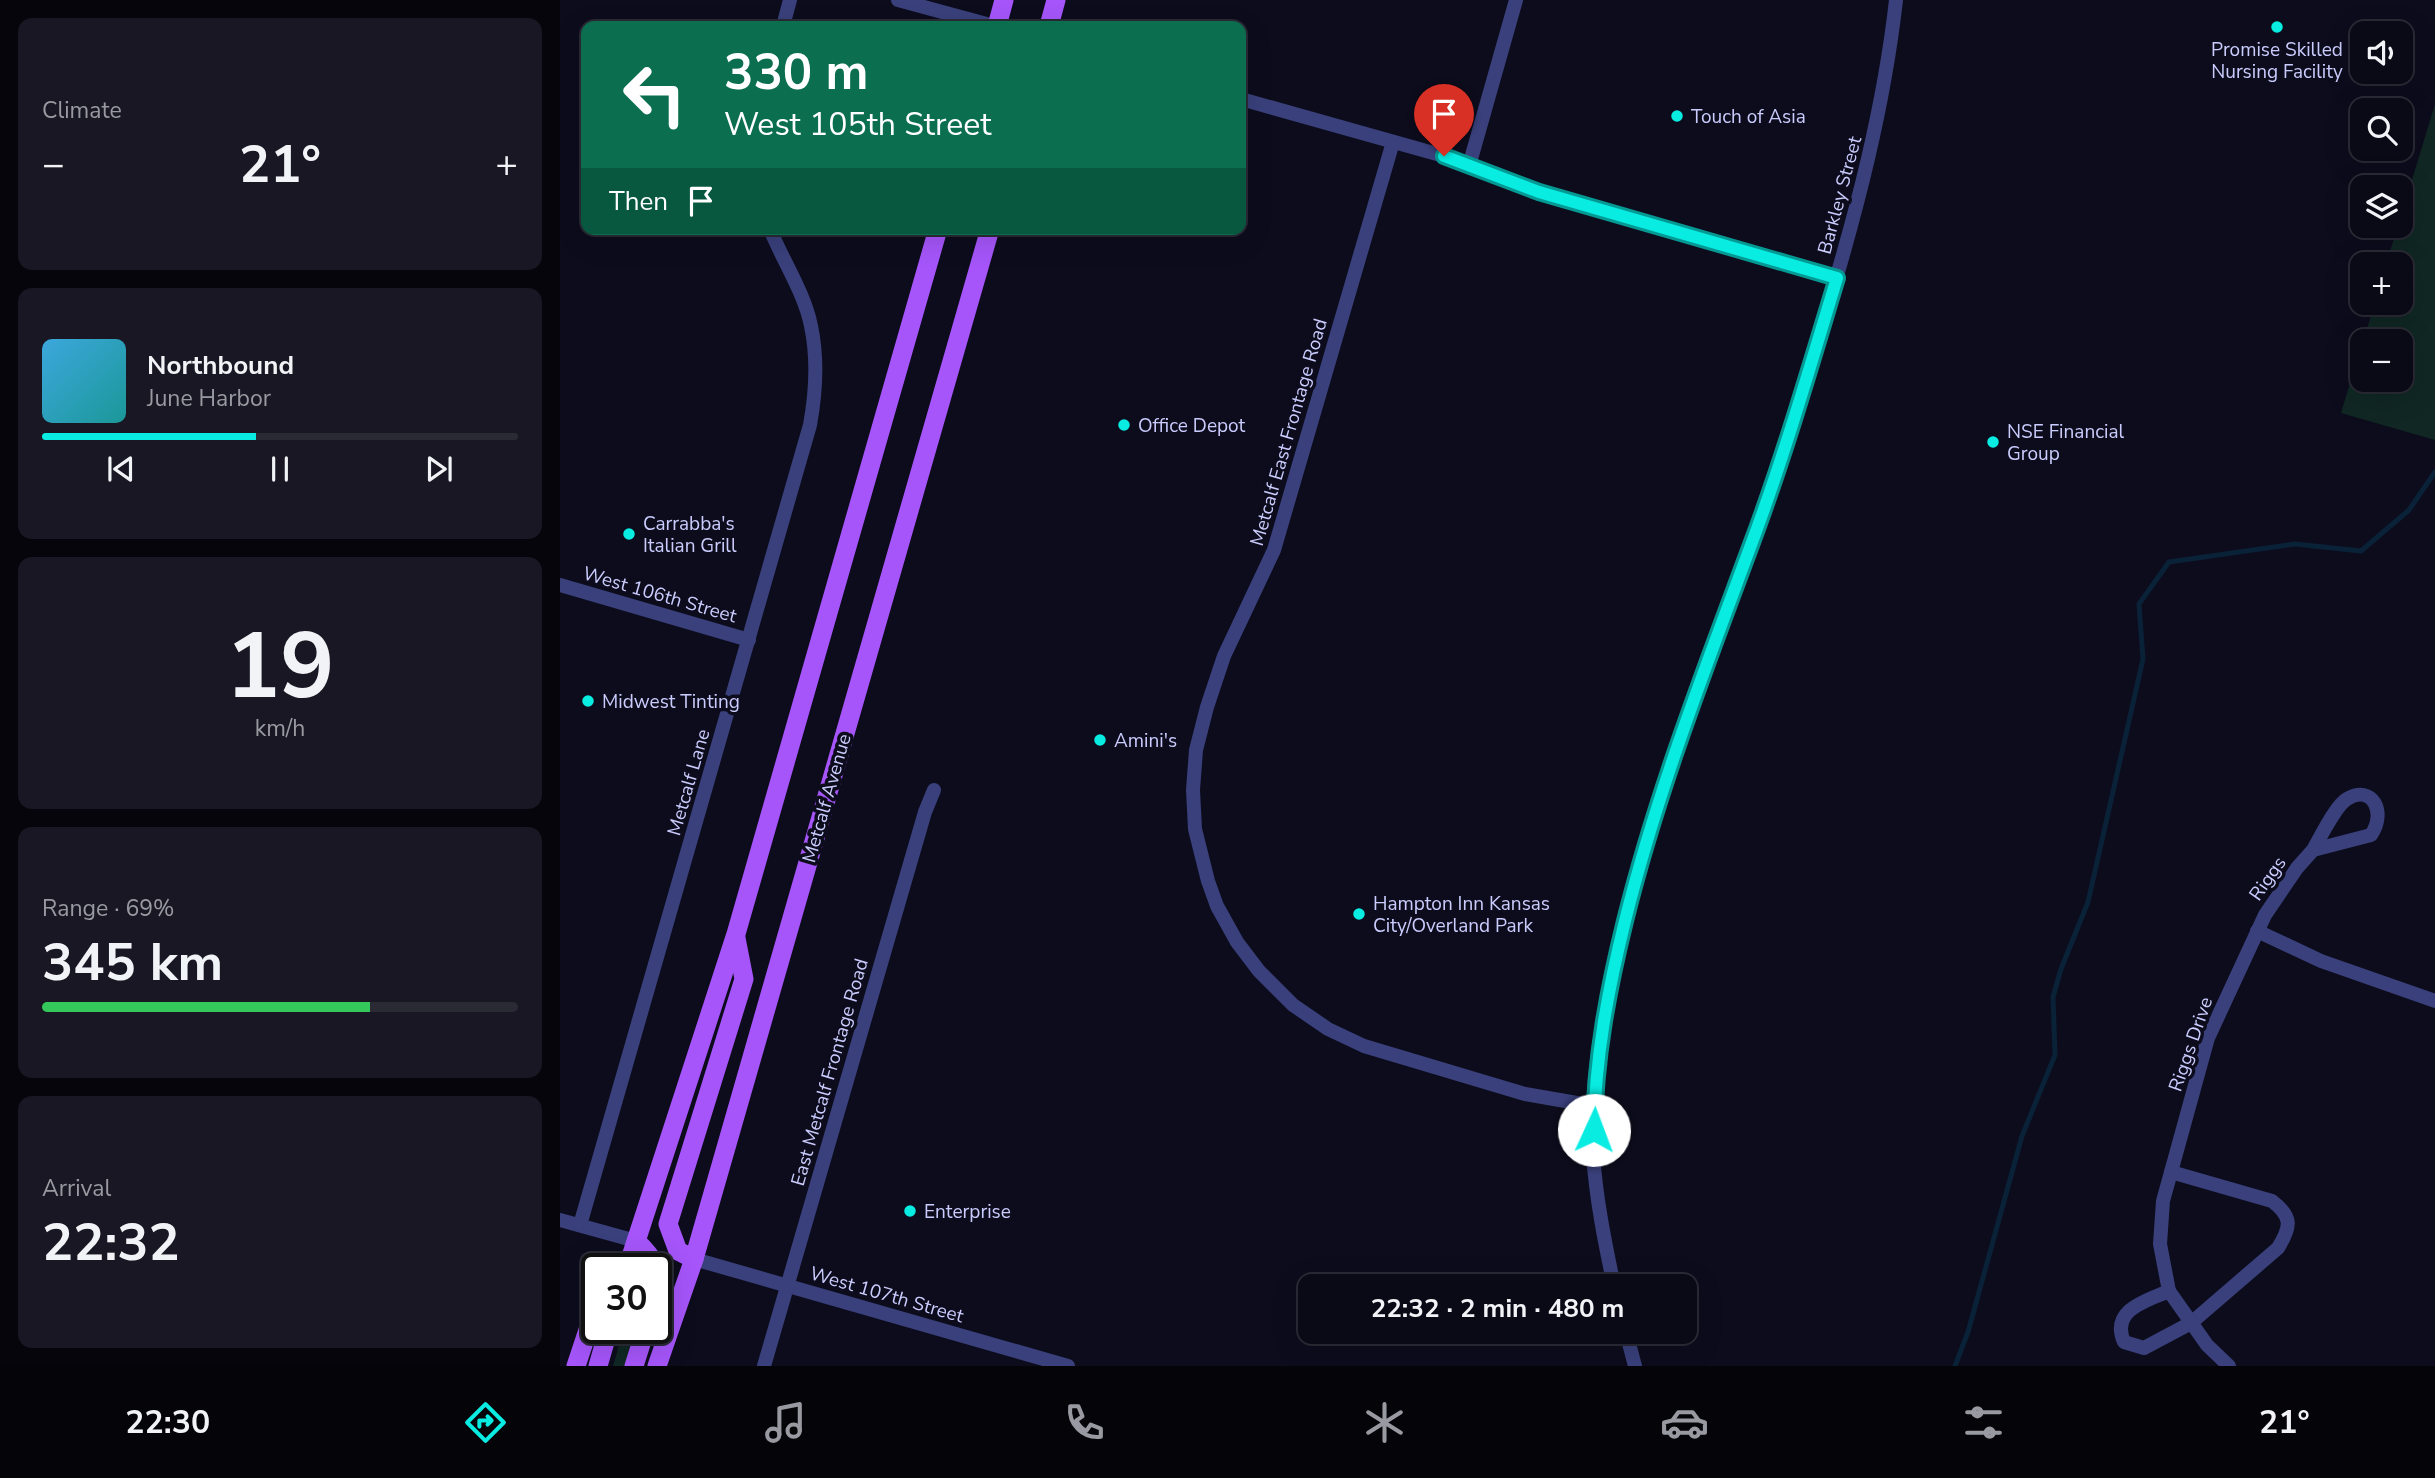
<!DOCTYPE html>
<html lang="en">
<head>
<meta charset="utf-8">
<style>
  :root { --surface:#0a0916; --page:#181723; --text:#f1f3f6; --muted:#999aa1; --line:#2a2a35; --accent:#08ece2 }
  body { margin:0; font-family:"Nunito Sans",sans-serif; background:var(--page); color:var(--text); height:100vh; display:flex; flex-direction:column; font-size:26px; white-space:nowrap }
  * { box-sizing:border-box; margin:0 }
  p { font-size:23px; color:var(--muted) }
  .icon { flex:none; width:38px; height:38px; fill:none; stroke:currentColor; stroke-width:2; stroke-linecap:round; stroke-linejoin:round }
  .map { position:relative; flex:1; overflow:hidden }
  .panel { display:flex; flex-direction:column; gap:18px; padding:18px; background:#06050c; width:560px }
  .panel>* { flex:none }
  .hud { position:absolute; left:21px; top:21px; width:665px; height:214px; border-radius:14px; box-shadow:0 7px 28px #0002,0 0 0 2px var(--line); background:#0b6e4f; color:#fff; overflow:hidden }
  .tools { position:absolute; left:1790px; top:21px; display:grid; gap:14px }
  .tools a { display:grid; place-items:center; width:63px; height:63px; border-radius:14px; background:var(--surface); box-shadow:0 7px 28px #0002,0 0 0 2px var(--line); font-size:35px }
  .speed { position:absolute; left:21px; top:1253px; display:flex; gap:14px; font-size:35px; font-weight:700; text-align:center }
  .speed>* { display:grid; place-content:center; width:91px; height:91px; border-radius:50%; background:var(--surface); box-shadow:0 7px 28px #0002,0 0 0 2px var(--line); line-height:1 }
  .speed .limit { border:4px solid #111; border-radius:10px; background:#fff; color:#111 }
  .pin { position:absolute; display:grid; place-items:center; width:60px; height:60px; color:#fff; margin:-72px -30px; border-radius:50% 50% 50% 0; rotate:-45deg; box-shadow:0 0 7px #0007 }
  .pin .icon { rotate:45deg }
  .me { position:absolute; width:77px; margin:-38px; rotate:2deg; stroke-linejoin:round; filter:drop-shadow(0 0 5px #0008) }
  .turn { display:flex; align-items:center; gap:24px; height:147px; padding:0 28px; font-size:32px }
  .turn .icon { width:91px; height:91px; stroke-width:2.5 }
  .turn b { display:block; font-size:49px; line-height:60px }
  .then { display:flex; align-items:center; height:66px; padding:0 28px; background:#0003; gap:14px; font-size:26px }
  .big { font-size:52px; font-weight:700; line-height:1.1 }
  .panel .card { flex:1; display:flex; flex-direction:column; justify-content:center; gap:10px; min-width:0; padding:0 24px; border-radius:14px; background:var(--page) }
  .panel .dial { align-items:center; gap:0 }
  .dial b { font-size:91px; line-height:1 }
  .song { display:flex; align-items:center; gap:21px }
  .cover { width:84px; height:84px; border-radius:10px; background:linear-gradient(135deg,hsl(200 70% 55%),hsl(180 70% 35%)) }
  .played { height:7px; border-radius:4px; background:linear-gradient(90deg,var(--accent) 45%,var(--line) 45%) }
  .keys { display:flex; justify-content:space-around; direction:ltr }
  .heat { display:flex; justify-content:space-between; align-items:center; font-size:38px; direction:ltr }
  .charge { height:10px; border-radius:5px; background:linear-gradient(90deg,#34c759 69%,var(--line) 0) }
  .trip { position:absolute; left:738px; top:1274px; width:399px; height:70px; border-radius:14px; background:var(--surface); box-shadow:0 7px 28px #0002,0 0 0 2px var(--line); font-weight:700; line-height:70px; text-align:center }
  .tabs { display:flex; height:112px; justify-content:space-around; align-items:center; background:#040409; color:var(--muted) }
  .tabs .icon { width:49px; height:49px }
  .tabs .selected { color:var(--accent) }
  .tabs b { font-size:32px; color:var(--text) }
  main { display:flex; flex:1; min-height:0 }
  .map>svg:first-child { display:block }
  .green { fill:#102723 }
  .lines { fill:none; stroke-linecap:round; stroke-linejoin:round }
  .stream { stroke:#0a2238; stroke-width:5 }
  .minor { stroke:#39407b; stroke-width:14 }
  .tertiary { stroke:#39407b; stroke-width:14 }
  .primary { stroke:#a555f9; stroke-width:19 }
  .route-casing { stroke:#059993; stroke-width:18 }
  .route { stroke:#08ece2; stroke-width:12 }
  .poi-dot { fill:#08ece2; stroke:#0d0c1d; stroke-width:2.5 }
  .labels { text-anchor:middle; stroke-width:7; stroke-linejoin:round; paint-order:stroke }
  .poi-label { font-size:19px; fill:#caccfd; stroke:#0d0c1d; text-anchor:start }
  .street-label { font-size:19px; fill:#caccfd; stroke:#0d0c1d }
</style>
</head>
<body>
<main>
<section class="panel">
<div class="card"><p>Climate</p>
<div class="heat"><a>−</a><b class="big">21°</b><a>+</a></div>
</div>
<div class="card">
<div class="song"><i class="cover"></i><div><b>Northbound</b><p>June Harbor</p></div></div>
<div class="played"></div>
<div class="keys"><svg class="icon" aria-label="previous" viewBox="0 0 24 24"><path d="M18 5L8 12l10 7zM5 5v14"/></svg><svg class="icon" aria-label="pause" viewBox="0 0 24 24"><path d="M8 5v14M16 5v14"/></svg><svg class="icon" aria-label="next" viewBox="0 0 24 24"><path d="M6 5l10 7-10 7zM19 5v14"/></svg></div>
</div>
<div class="card dial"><b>19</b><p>km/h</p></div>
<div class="card"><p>Range · 69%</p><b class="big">345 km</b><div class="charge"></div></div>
<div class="card"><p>Arrival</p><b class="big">22:32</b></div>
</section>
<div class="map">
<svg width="1875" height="1366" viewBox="0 0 1875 1366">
  <rect width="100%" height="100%" fill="#0d0c1d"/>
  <g class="green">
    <path d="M1875 104V440L1781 413 1802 343V380H1841V341H1803L1815 303H1841V264H1826L1838 226H1841V216Z"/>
    <path d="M64 1328H78L65 1366H53Z"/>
  </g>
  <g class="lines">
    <path class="stream" d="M1395 1366 1408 1332 1462 1136 1495 1055 1493 997 1501 969 1528 902 1583 659 1579 604 1609 562 1735 544 1801 551 1849 510 1875 472"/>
    <g class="minor">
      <path d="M223 26 230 0"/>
      <path d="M833 142 714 550 664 656 647 707 636 750 633 790 635 829 648 881 657 906 677 942 699 971 733 1005 768 1029 804 1046 965 1094 1034 1106"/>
      <path d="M909 166 956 0"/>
      <path d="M0 585 189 640"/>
      <path d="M1697 931 1761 961 1875 1001"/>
      <path d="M0 1220 76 1241"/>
      <path d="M20 1225 250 425C256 392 258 359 251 326 245 294 222 259 210 229"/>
      <path d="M134 1259 508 1366"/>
      <path d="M1054 1286C1045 1243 1036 1199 1033 1154 1029 1081 1044 1006 1062 936 1084 844 1112 756 1144 667 1159 625 1177 584 1192 542 1220 467 1244 390 1266 313 1297 210 1324 107 1336 0"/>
      <path d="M1609 1291C1586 1301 1550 1310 1564 1342L1584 1348 1631 1323 1718 1248C1731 1227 1733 1217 1712 1201L1611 1172"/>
      <path d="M1066 1332 1075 1366"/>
      <path d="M204 1366 365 812 374 790"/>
      <path d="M1669 1366 1647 1345 1609 1291 1600 1244 1603 1201 1648 1038 1705 915 1737 868 1753 850 1811 835C1827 812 1812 784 1787 799 1776 805 1760 838 1753 850"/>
    </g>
    <g class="tertiary">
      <path d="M338 0 434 26"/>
      <path d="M681 99 884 156 979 192 1277 278"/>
    </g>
    <g class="primary">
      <path d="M437 26 444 0"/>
      <path d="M489 26 496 0"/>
      <path d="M76 1241C93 1257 104 1272 96 1296"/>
      <path d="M134 1259 118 1251 108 1224 184 979 176 938"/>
      <path d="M67 1269 176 934 378 229"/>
      <path d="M16 1366 30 1324 37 1318"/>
      <path d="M38 1366 49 1328"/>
      <path d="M74 1366 86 1328"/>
      <path d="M97 1366 134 1259 430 229"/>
    </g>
  </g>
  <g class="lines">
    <defs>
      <path id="route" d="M884 156 979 192 1277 278C1250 367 1224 457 1191 545 1145 669 1097 792 1065 921 1048 990 1035 1058 1034 1130"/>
    </defs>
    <use href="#route" class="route-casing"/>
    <use href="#route" class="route"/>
  </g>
  <g class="poi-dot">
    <circle cx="1717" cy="27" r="7"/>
    <circle cx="1117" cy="116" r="7"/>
    <circle cx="564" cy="425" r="7"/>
    <circle cx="1433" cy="442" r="7"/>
    <circle cx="69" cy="534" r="7"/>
    <circle cx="28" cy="701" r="7"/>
    <circle cx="540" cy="740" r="7"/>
    <circle cx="799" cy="914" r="7"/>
    <circle cx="350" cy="1211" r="7"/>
  </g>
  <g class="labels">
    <g class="poi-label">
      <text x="1717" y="56" text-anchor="middle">Promise Skilled<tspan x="1717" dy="22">Nursing Facility</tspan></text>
      <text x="1131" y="123">Touch of Asia</text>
      <text x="578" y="432">Office Depot</text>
      <text x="1447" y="438">NSE Financial<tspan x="1447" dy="22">Group</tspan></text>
      <text x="83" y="530">Carrabba's<tspan x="83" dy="22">Italian Grill</tspan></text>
      <text x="42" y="708">Midwest Tinting</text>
      <text x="554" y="747">Amini's</text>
      <text x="813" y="910">Hampton Inn Kansas<tspan x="813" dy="22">City/Overland Park</tspan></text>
      <text x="364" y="1218">Enterprise</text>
    </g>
    <g class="street-label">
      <text transform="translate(1279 195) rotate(-75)" y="7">Barkley Street</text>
      <text transform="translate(728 432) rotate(-74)" y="7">Metcalf East Frontage Road</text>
      <text transform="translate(100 594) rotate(16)" y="7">West 106th Street</text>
      <text transform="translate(128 782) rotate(-74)" y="7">Metcalf Lane</text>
      <text transform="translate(266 798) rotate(-74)" y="7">Metcalf Avenue</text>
      <text transform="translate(1707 878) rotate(-55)" y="7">Riggs</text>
      <text transform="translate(1630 1044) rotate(-71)" y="7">Riggs Drive</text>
      <text transform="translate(269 1072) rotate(-74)" y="7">East Metcalf Frontage Road</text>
      <text transform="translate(327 1294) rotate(16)" y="7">West 107th Street</text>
    </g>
  </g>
</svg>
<div class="tools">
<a><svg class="icon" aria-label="sound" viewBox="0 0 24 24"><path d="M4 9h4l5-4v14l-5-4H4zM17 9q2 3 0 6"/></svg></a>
<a><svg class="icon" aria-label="search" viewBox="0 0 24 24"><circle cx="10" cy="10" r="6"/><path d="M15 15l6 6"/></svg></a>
<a><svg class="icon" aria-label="layers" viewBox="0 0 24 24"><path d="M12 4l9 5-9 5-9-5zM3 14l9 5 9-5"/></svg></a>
<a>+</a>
<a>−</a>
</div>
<div class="speed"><div class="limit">30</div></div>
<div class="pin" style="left:884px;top:156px;background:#d93025"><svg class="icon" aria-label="arrive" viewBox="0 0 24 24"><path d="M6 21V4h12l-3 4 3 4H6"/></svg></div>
<svg class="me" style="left:1034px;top:1130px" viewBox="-20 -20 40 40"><circle r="19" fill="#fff"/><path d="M0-13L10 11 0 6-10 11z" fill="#08ece2"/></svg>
<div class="trip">22:32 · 2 min · 480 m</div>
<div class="hud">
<div class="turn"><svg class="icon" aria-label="left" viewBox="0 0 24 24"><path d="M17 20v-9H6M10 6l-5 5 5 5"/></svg><div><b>330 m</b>West 105th Street</div></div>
<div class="then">Then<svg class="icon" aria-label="arrive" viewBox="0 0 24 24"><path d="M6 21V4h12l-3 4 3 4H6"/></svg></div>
</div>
</div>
</main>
<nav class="tabs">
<b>22:30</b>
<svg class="icon selected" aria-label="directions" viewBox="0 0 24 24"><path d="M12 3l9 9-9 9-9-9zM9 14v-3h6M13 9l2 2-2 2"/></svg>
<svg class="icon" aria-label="music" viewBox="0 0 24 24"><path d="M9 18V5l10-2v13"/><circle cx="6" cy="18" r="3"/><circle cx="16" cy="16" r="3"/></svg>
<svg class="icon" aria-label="phone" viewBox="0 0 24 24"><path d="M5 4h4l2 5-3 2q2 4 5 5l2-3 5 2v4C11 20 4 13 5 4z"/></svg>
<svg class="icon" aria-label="climate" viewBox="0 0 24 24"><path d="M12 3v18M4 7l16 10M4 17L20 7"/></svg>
<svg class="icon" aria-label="car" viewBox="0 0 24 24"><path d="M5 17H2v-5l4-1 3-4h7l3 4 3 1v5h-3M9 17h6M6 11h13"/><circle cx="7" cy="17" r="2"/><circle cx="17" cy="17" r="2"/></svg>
<svg class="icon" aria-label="filters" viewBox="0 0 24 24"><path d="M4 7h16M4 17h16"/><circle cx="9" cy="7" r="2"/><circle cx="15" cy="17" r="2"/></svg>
<b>21°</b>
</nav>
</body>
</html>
